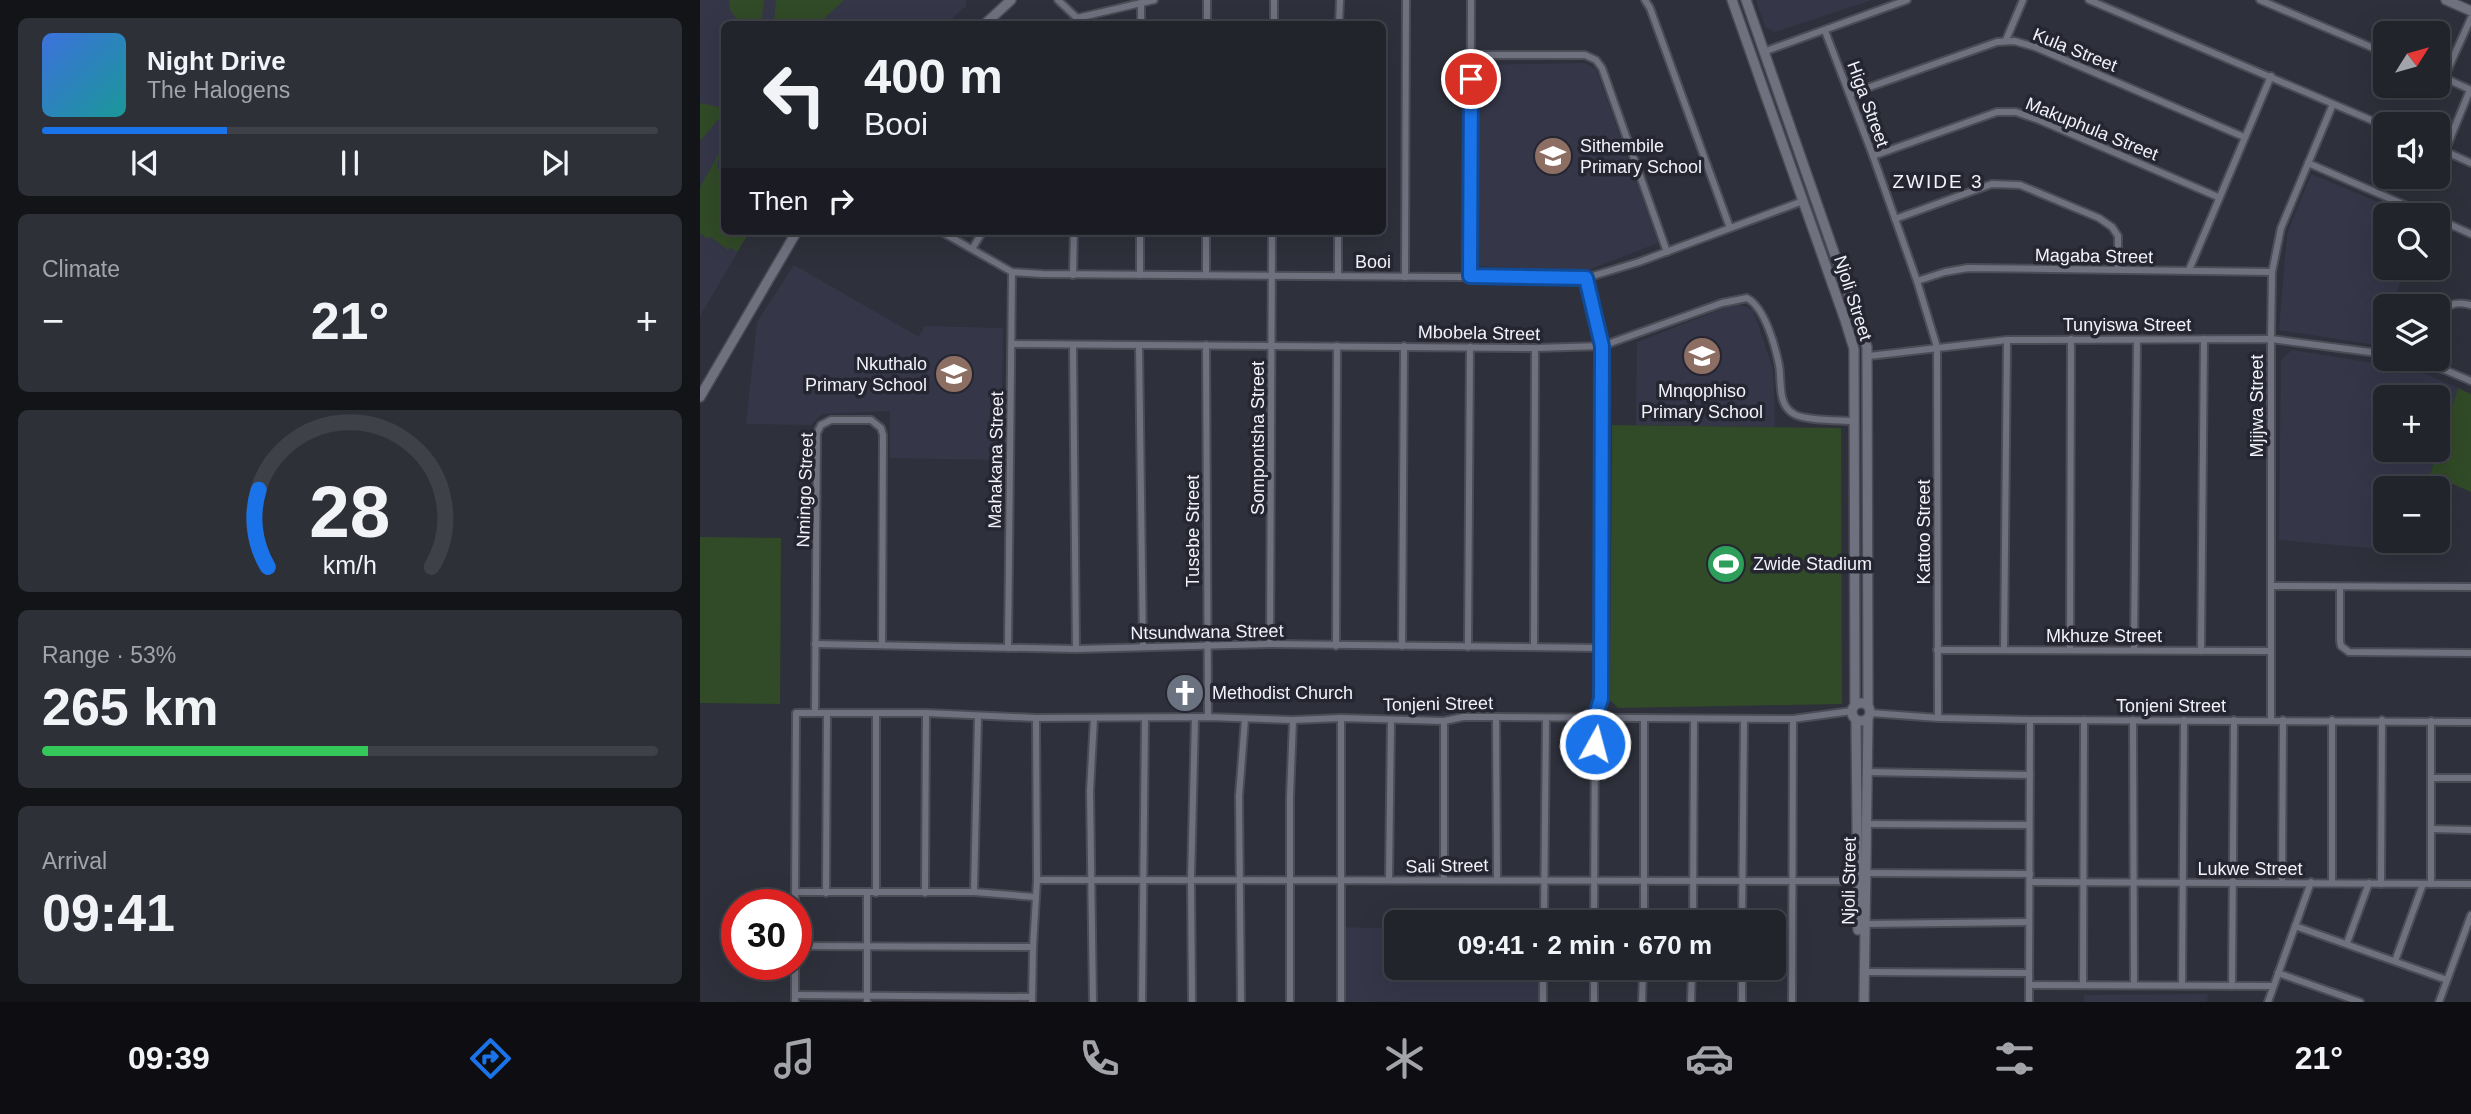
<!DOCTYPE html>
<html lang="en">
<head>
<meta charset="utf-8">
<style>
  :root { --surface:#22242c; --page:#2e3038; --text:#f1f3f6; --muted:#a2a4a9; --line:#3f4148; --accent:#1a73e8 }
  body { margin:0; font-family:Arial,sans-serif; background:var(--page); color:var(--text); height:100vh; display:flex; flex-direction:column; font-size:26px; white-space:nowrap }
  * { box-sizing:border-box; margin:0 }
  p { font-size:23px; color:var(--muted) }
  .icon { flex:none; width:38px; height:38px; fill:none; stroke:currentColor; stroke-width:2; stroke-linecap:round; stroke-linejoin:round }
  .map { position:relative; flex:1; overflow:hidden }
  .drawer { display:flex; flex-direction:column; gap:18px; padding:18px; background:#131418; width:700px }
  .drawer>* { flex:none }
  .banner { position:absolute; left:21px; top:21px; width:665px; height:214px; border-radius:10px; box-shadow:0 7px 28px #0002,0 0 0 2px var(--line); background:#22242c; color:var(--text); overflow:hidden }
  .needle { width:46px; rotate:53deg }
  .buttons { position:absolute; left:1673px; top:21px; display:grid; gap:14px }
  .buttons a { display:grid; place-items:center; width:77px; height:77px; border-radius:10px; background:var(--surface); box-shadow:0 7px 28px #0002,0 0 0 2px var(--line); font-size:35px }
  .speed { position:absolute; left:21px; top:889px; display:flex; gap:14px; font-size:35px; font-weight:700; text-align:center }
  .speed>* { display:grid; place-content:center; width:91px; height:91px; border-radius:50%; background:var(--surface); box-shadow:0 7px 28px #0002,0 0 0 2px var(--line); line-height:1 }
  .speed .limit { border:10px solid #d22; background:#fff; color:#111 }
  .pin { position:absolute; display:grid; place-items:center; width:60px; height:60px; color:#fff; margin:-30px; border:4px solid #fff; border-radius:50%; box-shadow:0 2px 7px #0007 }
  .me { position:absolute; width:77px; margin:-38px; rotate:7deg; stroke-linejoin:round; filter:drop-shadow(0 0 5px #0008) }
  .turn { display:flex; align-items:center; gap:24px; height:147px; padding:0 28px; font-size:32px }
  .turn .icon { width:91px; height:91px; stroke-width:2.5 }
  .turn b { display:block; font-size:49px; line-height:60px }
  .then { display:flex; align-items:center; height:66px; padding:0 28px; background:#0003; gap:14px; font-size:26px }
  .big { font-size:52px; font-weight:700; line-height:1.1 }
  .drawer .widget { flex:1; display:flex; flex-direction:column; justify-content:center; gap:10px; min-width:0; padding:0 24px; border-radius:10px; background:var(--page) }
  .drawer .dial { align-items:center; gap:0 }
  .dial svg { height:182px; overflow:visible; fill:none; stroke:var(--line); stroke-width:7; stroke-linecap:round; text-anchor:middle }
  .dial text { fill:var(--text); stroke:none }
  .song { display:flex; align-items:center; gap:21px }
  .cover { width:84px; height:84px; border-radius:10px; background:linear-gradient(135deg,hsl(220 70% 55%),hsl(180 70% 35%)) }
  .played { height:7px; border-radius:4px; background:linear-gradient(90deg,var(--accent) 30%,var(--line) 30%) }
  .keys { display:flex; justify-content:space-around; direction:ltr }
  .heat { display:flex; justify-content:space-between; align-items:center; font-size:38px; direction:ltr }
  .charge { height:10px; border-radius:5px; background:linear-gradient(90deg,#34c759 53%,var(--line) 0) }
  .trip { position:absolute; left:684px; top:910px; width:402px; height:70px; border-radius:10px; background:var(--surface); box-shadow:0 7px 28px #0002,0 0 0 2px var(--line); font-weight:700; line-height:70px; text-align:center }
  .dock { display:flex; height:112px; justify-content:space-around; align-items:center; background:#0e0e12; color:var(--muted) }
  .dock .icon { width:49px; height:49px }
  .dock .selected { color:var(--accent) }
  .dock b { font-size:32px; color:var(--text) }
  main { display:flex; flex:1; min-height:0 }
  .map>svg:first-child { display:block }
  .built { fill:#353749 }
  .green { fill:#314a27 }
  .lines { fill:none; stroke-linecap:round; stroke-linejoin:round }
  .street-casing { stroke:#4b4c56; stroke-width:10 }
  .secondary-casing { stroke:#4b4c56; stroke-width:12 }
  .street { stroke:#6f717f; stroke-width:6 }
  .secondary { stroke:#6f717f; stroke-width:9 }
  .route-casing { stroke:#114b97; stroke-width:18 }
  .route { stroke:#1a73e8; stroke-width:12 }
  .labels { text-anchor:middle; stroke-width:7; stroke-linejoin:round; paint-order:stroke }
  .street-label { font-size:18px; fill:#f1f2fa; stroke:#252631 }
  .poi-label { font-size:18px; fill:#f1f2fa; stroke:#252631; text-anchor:start }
  .neighbourhood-label { font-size:19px; letter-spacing:2px; fill:#f1f2fa; stroke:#252631 }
</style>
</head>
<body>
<main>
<section class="drawer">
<div class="widget">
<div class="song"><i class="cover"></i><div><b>Night Drive</b><p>The Halogens</p></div></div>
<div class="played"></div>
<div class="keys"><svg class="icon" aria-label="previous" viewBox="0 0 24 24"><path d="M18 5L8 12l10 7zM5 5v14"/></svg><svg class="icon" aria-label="pause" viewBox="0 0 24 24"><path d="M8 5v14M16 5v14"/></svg><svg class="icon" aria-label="next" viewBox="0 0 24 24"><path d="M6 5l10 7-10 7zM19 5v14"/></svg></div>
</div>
<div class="widget"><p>Climate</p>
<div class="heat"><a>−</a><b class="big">21°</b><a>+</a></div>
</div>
<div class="widget dial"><svg viewBox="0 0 100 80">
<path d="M14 69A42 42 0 1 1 86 69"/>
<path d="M14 69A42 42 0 0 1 10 35" stroke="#1a73e8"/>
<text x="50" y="56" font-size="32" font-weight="700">28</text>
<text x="50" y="72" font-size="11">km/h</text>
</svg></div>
<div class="widget"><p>Range · 53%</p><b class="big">265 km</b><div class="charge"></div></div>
<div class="widget"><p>Arrival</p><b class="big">09:41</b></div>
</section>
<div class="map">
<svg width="1771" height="1002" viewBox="0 0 1771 1002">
  <rect width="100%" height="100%" fill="#2e303b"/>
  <g class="built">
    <path d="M0 0H266V6L246 24H24V231H50L0 316Z"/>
    <path d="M1056 0H1172L1075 32 1065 27Z"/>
    <path d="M884 63 896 69 958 243 886 271 777 266 780 65Z"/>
    <path d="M1611 174 1709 215H1685V268H1706L1691 306H1685V320L1675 345 1579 330 1587 234Z"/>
    <path d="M94 265 219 337 224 326 303 328 301 460 190 458V411L122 414 111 425 46 424 57 322Z"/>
    <path d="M1037 303 1053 310 1073 369 1075 427 936 425 937 342Z"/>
    <path d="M1592 350 1716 370 1758 388 1738 449V397H1685V450H1738L1725 488H1685V541H1708L1705 551 1579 540 1581 360Z"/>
    <path d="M645 927 696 929V968H840L839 1002H643Z"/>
    <path d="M1508 994 1507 1002H1384V995Z"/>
  </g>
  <g class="green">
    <path d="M29 0H64L61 24H41L30 10Z"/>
    <path d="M76 0H144L118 24H74Z"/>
    <path d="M0 103 24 108V113L0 141Z"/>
    <path d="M24 145V151L20 152 17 167 21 173H24V231H50L37 252 30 247 28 250 11 237 7 238 0 234V187Z"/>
    <path d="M1758 388 1771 394V492L1730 474Z"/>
    <path d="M912 425 1141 428 1142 704 918 708 910 700Z"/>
    <path d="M0 537 81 538 80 704 0 703Z"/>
  </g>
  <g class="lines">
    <defs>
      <g id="street">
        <path d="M358 0 377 18 454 0"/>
        <path d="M945 0 950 8 1030 228"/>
        <path d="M1389 0 1685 126"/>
        <path d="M1560 0 1685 53"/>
        <path d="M441 24V3"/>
        <path d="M507 24V0"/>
        <path d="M574 24V0"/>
        <path d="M639 24 640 0"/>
        <path d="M1125 31 1173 156 1217 281 1237 347 1238 718"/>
        <path d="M1306 40 1323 0"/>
        <path d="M1063 52 1207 0"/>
        <path d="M771 55H885L896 60 902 68 967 252"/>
        <path d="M1738 75 1771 90"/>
        <path d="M1744 78 1771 18"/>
        <path d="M1150 94 1297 42 1314 41 1335 47 1544 137"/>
        <path d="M1738 148 1771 163"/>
        <path d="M1745 151 1770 90"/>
        <path d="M1173 156 1297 112H1316L1339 120 1518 197"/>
        <path d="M1608 163 1728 215"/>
        <path d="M1195 219 1292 184 1320 185 1399 218 1412 227 1418 236V269"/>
        <path d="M1738 219 1771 234"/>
        <path d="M240 231 312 272 342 274 886 278 939 262 1103 201"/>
        <path d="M272 249 283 231"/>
        <path d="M1489 270 1571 76"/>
        <path d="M373 275 374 231"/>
        <path d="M440 275V231"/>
        <path d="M506 275V231"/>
        <path d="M638 276V231"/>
        <path d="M770 276 771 0"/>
        <path d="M705 277 706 0"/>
        <path d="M886 278 902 346 900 699 895 717 894 922"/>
        <path d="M1217 281 1245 272 1268 268 1572 272"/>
        <path d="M1738 317C1746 304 1756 301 1771 305"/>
        <path d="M312 344 835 348 902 346 1022 303 1047 298C1065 308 1075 345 1079 365 1082 381 1077 405 1094 414 1106 421 1139 420 1153 421"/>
        <path d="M373 345 376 649"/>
        <path d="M439 345 443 647"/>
        <path d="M506 345 508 717"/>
        <path d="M1169 356 1307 340 1571 339 1685 354"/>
        <path d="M1707 359 1745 370 1771 381"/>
        <path d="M1571 586 1771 587"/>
        <path d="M1640 587V641L1641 646 1649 652 1771 653"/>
        <path d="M115 644 376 649 570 644 900 648"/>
        <path d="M570 644 572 231"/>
        <path d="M636 646 637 346"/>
        <path d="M702 646 704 346"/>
        <path d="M834 646 835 348"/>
        <path d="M768 647 770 347"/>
        <path d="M308 648 312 272"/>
        <path d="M1237 650 1571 651"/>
        <path d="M1304 650 1307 340"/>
        <path d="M1370 650 1371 339"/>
        <path d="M1434 650 1437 340"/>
        <path d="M1501 651 1504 339"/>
        <path d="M115 712 117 433 121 425 131 420H171L181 428 183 435 182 645"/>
        <path d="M1171 713 1238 718 1330 720 1771 722"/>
        <path d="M796 717 797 879"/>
        <path d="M944 718V922"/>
        <path d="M1433 720 1434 985"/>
        <path d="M1571 720V339L1572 272 1581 228 1633 104"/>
        <path d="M1166 772 1330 775"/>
        <path d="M1732 778H1771"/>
        <path d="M1165 824 1329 825"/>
        <path d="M1731 829 1771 830"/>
        <path d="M1164 873 1330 874"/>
        <path d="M337 880 1157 881"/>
        <path d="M689 880 691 720"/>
        <path d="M744 880V721"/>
        <path d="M1330 882 1771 884"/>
        <path d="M1582 882 1583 720"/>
        <path d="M1632 882V720"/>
        <path d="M1681 884 1682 720"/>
        <path d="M1731 884V721"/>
        <path d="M95 892H274L335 897"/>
        <path d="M274 892 278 716"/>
        <path d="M126 893 127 713"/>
        <path d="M176 893V713"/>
        <path d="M225 893 226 713"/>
        <path d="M95 905 96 713H226L336 718 508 717 593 720 641 718 744 721 763 717H796L1093 719 1152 711"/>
        <path d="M844 922 846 718"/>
        <path d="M993 922 994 719"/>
        <path d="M1042 922 1044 719"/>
        <path d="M1164 924 1328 922"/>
        <path d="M1595 926 1747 980"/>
        <path d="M1647 943 1669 883"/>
        <path d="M96 946 333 947"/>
        <path d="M1695 961 1723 884"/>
        <path d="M1164 972 1329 973"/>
        <path d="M1578 973 1660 1002"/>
        <path d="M1330 985 1573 986"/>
        <path d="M1383 985 1384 720"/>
        <path d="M1482 985 1484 720"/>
        <path d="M1532 986 1534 720"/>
        <path d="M95 995 332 997"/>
        <path d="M95 1002V964"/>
        <path d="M167 1002V894"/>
        <path d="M332 1002 333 947 337 880 336 718"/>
        <path d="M393 1002 390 791 394 718"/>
        <path d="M442 1002 445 719"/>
        <path d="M492 1002 491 879 495 718"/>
        <path d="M541 1002 539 796 545 719"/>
        <path d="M590 1002V797L593 720"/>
        <path d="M641 1002V718"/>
        <path d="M843 1002V968"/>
        <path d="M894 1002V968"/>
        <path d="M942 1002 943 968"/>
        <path d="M991 1002 992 968"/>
        <path d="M1042 1002V968"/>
        <path d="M1092 1002 1093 719"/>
        <path d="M1329 1002 1330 720"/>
        <path d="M1568 1002 1611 882"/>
        <path d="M1739 1002 1771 915"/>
      </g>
      <g id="secondary">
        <path d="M1032 0 1145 320 1154 349 1155 705"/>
        <path d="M1046 0 1167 347 1168 705"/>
        <path d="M1746 0 1771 11"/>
        <path d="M285 24 311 0"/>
        <path d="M0 397 97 231"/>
        <circle cx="1161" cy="712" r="9"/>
        <path d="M1156 720 1158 930"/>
        <path d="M1164 1002 1168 719"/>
      </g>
    </defs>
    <use href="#street" class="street-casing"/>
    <use href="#secondary" class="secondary-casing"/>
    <use href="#street" class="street"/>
    <use href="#secondary" class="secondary"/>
  </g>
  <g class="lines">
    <defs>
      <path id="route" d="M771 79 770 276 886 278 902 346 901 699 895 717V744"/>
    </defs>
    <use href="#route" class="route-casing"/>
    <use href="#route" class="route"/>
  </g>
  <defs>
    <symbol id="school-disc" viewBox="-11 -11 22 22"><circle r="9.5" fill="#8d6e63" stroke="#252631"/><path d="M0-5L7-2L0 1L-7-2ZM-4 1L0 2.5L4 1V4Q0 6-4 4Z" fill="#fff"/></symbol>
    <symbol id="stadium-disc" viewBox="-11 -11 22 22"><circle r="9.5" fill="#2e9e5b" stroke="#252631"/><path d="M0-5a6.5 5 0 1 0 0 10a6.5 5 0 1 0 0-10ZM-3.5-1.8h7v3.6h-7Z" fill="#fff"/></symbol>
    <symbol id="church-disc" viewBox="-11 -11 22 22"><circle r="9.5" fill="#6b7280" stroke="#252631"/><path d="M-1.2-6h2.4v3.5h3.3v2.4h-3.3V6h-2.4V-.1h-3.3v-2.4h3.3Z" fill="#fff"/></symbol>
  </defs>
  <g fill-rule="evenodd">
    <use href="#school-disc" x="831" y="134" width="44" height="44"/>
    <use href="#school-disc" x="980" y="334" width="44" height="44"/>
    <use href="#school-disc" x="232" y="352" width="44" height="44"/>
    <use href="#stadium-disc" x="1004" y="542" width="44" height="44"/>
    <use href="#church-disc" x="463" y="671" width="44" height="44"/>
  </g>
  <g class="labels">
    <g class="street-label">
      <text transform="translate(1375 50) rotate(22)" y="6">Kula Street</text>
      <text transform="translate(1168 104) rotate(70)" y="6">Higa Street</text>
      <text transform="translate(1392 129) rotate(22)" y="6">Makuphula Street</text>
      <text transform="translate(1394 256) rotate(1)" y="6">Magaba Street</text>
      <text x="673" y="268">Booi</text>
      <text transform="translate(1153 298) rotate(72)" y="6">Njoli Street</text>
      <text x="1427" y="331">Tunyiswa Street</text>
      <text transform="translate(779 333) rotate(1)" y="6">Mbobela Street</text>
      <text transform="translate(1557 406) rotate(-90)" y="6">Mjijwa Street</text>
      <text transform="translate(558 438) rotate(-90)" y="6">Sompontsha Street</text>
      <text transform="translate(296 460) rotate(-89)" y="6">Mahakana Street</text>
      <text transform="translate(105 490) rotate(-88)" y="6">Nmingo Street</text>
      <text transform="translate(493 531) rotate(-90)" y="6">Tusebe Street</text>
      <text transform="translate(1224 532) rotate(-90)" y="6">Kattoo Street</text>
      <text transform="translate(507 632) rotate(-1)" y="6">Ntsundwana Street</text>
      <text x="1404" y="642">Mkhuze Street</text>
      <text transform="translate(738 704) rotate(-1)" y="6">Tonjeni Street</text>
      <text x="1471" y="712">Tonjeni Street</text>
      <text transform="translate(747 866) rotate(-1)" y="6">Sali Street</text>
      <text x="1550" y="875">Lukwe Street</text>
      <text transform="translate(1149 881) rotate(-89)" y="6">Njoli Street</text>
    </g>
    <g class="poi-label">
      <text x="880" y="152">Sithembile<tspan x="880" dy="21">Primary School</tspan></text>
      <text x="227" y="370" text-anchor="end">Nkuthalo<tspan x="227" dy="21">Primary School</tspan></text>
      <text x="1002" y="397" text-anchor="middle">Mnqophiso<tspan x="1002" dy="21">Primary School</tspan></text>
      <text x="1053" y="570">Zwide Stadium</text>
      <text x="512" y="699">Methodist Church</text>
    </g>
    <g class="neighbourhood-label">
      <text x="1238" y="188">ZWIDE 3</text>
    </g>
  </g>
</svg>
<div class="buttons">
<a><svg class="needle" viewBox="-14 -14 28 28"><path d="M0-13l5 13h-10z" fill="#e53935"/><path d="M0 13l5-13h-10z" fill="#a2a4a9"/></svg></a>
<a><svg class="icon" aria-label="sound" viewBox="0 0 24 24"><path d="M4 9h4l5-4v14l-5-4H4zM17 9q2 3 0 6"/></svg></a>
<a><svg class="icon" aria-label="search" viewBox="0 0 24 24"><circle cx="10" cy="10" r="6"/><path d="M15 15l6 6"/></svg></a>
<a><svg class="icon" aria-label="layers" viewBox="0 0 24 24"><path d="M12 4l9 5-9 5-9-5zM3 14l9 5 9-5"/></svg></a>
<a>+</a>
<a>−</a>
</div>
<div class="speed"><div class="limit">30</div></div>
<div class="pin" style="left:771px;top:79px;background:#d93025"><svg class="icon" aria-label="arrive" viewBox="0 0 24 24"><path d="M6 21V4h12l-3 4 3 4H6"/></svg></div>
<svg class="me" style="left:895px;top:744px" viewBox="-20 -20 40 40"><circle r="17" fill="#1a73e8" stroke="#fff" stroke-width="3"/><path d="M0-11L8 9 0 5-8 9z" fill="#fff"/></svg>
<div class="trip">09:41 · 2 min · 670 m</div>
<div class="banner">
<div class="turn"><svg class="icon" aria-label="left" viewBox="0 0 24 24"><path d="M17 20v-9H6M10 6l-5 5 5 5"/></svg><div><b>400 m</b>Booi</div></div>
<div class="then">Then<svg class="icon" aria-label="right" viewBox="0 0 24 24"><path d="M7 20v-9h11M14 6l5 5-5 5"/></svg></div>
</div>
</div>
</main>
<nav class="dock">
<b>09:39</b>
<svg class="icon selected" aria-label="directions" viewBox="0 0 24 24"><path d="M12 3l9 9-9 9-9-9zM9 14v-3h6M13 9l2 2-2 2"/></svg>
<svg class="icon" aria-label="music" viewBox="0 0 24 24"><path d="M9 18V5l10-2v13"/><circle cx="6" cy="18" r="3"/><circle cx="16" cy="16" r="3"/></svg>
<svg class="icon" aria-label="phone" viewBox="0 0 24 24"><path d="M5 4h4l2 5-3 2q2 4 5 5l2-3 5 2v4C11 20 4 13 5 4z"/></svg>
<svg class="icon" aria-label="climate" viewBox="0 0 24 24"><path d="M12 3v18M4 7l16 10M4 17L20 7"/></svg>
<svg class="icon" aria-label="car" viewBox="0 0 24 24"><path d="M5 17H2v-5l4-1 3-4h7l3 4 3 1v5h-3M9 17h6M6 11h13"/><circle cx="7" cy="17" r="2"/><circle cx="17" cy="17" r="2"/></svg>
<svg class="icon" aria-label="filters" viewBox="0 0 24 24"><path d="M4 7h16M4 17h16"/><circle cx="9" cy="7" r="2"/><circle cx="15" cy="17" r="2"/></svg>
<b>21°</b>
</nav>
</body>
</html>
